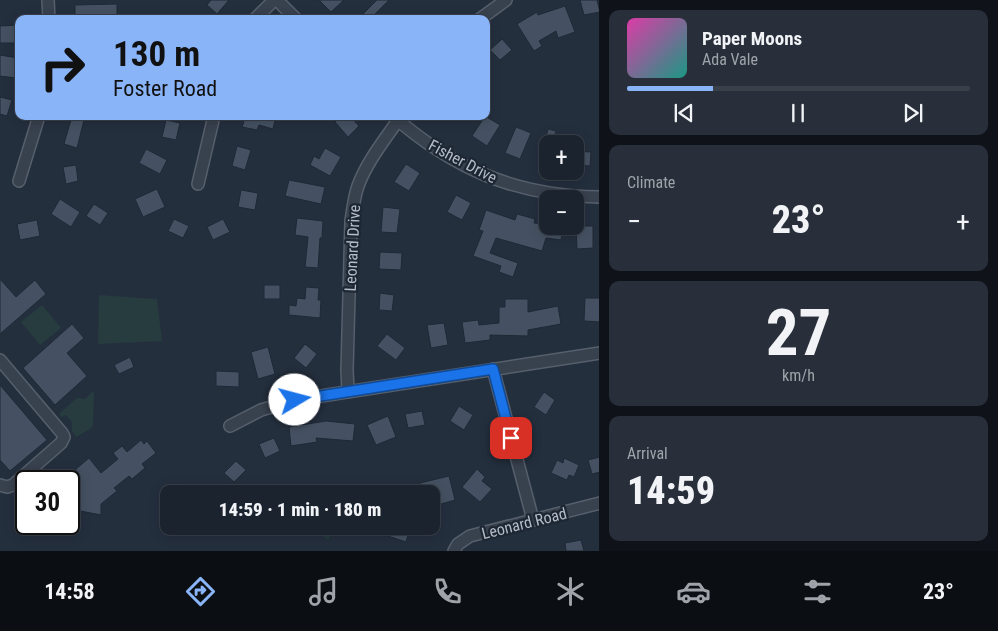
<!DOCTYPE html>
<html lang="en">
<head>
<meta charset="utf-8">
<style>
  :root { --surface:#1b232e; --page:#282f3a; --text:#f1f3f6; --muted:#a0a4aa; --line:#39404a; --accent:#8ab4f8 }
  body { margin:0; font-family:"Roboto Condensed",sans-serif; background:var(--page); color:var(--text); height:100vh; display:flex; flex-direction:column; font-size:19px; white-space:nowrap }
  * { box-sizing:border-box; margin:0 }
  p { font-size:16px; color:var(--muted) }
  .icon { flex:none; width:28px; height:28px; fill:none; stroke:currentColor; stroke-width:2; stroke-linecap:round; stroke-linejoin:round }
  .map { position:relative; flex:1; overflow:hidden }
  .sheet { display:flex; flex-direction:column; gap:10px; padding:10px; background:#0f1319; width:399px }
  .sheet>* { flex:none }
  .hud { position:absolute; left:15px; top:15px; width:475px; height:105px; border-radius:10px; box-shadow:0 2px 12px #0003,0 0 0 1px var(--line); background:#8ab4f8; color:#111; overflow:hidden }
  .tools { position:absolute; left:539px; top:135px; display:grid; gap:10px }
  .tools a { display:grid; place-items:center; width:45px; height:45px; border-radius:10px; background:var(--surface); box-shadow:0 2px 12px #0003,0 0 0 1px var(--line); font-size:25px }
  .speed { position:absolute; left:15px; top:470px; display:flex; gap:10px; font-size:25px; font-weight:700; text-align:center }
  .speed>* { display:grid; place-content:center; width:65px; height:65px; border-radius:50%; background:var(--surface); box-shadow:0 2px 12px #0003,0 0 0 1px var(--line); line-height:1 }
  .speed .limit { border:2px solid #111; border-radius:8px; background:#fff; color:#111 }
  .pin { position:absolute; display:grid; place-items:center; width:42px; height:42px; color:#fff; margin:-21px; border-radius:10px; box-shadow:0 2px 8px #0006 }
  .me { position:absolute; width:55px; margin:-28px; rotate:82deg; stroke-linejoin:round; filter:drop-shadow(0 0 4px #0008) }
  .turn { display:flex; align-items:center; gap:18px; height:105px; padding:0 15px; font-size:22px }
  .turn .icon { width:65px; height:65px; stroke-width:2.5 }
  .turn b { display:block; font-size:35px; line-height:42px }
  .big { font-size:38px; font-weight:800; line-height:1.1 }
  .sheet .tile { flex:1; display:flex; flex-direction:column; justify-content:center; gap:8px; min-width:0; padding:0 18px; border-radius:10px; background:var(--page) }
  .sheet .dial { align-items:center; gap:0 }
  .dial b { font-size:65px; line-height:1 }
  .song { display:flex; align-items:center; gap:15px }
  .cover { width:60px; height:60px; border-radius:8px; background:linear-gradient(135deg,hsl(320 70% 55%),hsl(170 70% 35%)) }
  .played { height:5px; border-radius:2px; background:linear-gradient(90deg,var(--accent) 25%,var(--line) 25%) }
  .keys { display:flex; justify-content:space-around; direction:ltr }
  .heat { display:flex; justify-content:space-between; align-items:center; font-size:28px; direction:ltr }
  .trip { position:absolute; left:160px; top:485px; width:280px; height:50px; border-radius:10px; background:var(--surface); box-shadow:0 2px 12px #0003,0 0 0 1px var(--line); font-weight:800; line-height:50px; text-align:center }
  .tab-bar { display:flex; height:80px; justify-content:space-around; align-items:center; background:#0b0e12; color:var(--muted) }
  .tab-bar .icon { width:35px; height:35px }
  .tab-bar .selected { color:var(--accent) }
  .tab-bar b { font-size:22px; color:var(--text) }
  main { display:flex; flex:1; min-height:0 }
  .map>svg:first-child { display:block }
  .green { fill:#263c3f }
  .building { fill:#455162; stroke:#1f2835 }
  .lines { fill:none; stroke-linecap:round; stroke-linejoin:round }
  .street-casing { stroke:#565f6c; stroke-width:14 }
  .street { stroke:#38414e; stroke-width:11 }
  .route-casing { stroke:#114b97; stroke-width:12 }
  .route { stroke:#1a73e8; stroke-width:9 }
  .labels { text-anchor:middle; stroke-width:4.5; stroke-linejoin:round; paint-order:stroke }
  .street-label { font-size:16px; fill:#b4bcc9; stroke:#1d2633 }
</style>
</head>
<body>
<main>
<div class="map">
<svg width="600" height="551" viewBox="0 0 600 551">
  <rect width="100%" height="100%" fill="#242f3e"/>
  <g class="green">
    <path d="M99 295 157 299 162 341 98 344Z"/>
    <path d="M42 305 61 328 40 345 21 322Z"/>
    <path d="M92 392 94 393 93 426 90 429 76 437 72 431V422L66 415 62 417 59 414 77 398 85 399Z"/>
    <path d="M308 526H333L334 530 328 540Z"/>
  </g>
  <g class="building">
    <path d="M211 0H229L217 14 207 5Z"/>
    <path d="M319 0H344L331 12Z"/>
    <path d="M377 0H389L370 19H358Z"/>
    <path d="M580 0H597L600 12 584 15Z"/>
    <path d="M117 4V19H75V5Z"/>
    <path d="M565 6 575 32 558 38 556 31 539 41 542 46 534 51 517 24 537 12 538 15Z"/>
    <path d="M19 25V43H0V26Z"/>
    <path d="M502 39 512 50 500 60 490 50Z"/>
    <path d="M0 55 18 58 16 78 0 76Z"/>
    <path d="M0 97 12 100 7 116 0 114Z"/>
    <path d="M72 116H85L77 148 64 144Z"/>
    <path d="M237 116H276L273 129 259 125 257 130 242 127 244 121 237 119Z"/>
    <path d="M341 116H350L359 126 348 137 335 122Z"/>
    <path d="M485 116 500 125 487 146 472 136Z"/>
    <path d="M166 120 180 123 176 140 162 137Z"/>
    <path d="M516 127 531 133 520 159 505 153Z"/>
    <path d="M548 129 556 131 555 135H558L556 144H544Z"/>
    <path d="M237 146 251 150 245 170 232 166Z"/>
    <path d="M325 148 341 157 330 176 310 165 314 156 319 159Z"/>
    <path d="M146 149 167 160 160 174 139 163Z"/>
    <path d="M575 151 591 152 590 166 575 165Z"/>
    <path d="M406 164 420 173 409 191 394 182Z"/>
    <path d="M76 165 78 181 66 184 63 167Z"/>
    <path d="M289 180 325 187 321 204 285 196Z"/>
    <path d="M157 189 165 207 143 217 135 199Z"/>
    <path d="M241 190 258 193 255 210 238 207Z"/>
    <path d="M456 195 471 203 462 220 447 212Z"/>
    <path d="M60 199 80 212 71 227 51 214Z"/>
    <path d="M94 204 108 213 100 225 86 216Z"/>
    <path d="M383 207 400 209 397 233 381 232Z"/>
    <path d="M486 210 515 220 517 214 535 219 534 223 548 224V226H563L561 240 546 238 542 251 496 238 490 253 518 263 513 277 499 272 501 266 473 256 483 231 479 230Z"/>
    <path d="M297 218 323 221 322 238H320L318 268 305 267 308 237 295 235Z"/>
    <path d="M174 219 189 226 183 238 168 231Z"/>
    <path d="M223 219 230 232 213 240 207 227Z"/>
    <path d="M37 220 40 236 20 240 17 224Z"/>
    <path d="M576 226H593V248L577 249Z"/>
    <path d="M380 252 402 253 401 270 379 269Z"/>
    <path d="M0 279 16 297 35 280 46 294 0 334Z"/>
    <rect x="264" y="285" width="16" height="14"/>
    <path d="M306 287 319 288 318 300H321L320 318 289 315V305L296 306 297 298 305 299Z"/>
    <path d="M380 293 394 295 392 311 379 310Z"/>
    <path d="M585 298H600V322L584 321Z"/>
    <path d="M505 299H528V312L558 306 561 324 528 330V336L490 335V340L465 343 462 322 478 320 479 325 499 323V307H505Z"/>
    <path d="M444 323 448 345 431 348 427 325Z"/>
    <path d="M72 324 84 338 67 353 87 376 55 405 23 368Z"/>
    <path d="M387 334 405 348 396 360 377 346Z"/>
    <path d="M305 344 317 354 306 368 294 358Z"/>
    <path d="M268 347 275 374 258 379 251 352Z"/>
    <path d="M130 357 134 367 119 374 114 365Z"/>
    <path d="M216 371 239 372V387L216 386Z"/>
    <path d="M0 385 47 440 10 471 0 460Z"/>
    <path d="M544 392 555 400 546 415 534 407Z"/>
    <path d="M459 406 473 415 464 430 450 421Z"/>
    <path d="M422 411 425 425 408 428 405 414Z"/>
    <path d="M388 416 396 437 376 445 367 425Z"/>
    <path d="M326 421 355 424 353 441 316 438 317 442 291 446 289 427Z"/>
    <path d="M274 438 280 451 265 458 259 444Z"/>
    <path d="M141 440 144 444 147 441 156 453 142 464 145 468 132 479 129 476 114 488 117 491 101 504V515L70 509 76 469 89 458 101 473 118 459 113 453 122 446 127 452Z"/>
    <path d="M600 457V472L592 474 588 460Z"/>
    <path d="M564 458 579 465 574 477 569 475 567 480 551 473 557 460 563 463Z"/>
    <path d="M236 461 246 470 234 482 224 473Z"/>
    <path d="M477 469 485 477 482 481 492 489 480 502 462 487Z"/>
    <path d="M449 476 455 500 431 507V494H422L420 483Z"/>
    <path d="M391 526H411L406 542 388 536Z"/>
    <path d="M581 540 584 551H566L565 543Z"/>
  </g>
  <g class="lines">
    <defs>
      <g id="street">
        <path d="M48 0 49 19"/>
        <path d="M277 0 296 19"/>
        <path d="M255 19 274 0"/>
        <path d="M480 19 506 0"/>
        <path d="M393 116C455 170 517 196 600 197"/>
        <path d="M19 181 39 116"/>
        <path d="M198 184 214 116"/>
        <path d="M0 360 62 433 64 437 61 443 13 485 7 487 0 485"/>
        <path d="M493 369 533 520"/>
        <path d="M348 392 347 370 351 221C353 209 354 197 358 186 367 161 386 138 401 116"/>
        <path d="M230 426 261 410 295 400 600 353"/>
        <path d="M454 551 458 544 470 536 600 503"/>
      </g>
    </defs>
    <use href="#street" class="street-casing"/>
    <use href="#street" class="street"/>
  </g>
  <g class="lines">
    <defs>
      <path id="route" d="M295 400 493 369 511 438"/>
    </defs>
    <use href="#route" class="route-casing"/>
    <use href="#route" class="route"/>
  </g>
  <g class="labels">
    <g class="street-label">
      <text transform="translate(463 161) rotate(28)" y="6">Fisher Drive</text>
      <text transform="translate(352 248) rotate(-87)" y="6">Leonard Drive</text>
      <text transform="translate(524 523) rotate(-14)" y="6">Leonard Road</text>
    </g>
  </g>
</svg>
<div class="tools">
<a>+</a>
<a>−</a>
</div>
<div class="speed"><div class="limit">30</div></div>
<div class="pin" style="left:511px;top:438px;background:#d93025"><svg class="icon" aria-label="arrive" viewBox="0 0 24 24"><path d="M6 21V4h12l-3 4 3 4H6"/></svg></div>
<svg class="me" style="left:295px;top:400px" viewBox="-20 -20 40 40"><circle r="19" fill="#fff"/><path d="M0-13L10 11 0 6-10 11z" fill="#1a73e8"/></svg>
<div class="trip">14:59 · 1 min · 180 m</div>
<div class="hud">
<div class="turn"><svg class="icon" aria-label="right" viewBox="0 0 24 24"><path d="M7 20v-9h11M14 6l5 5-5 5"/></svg><div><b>130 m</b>Foster Road</div></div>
</div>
</div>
<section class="sheet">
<div class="tile">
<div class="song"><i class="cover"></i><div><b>Paper Moons</b><p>Ada Vale</p></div></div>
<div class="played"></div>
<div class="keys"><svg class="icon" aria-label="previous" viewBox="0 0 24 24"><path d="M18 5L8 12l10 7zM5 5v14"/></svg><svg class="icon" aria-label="pause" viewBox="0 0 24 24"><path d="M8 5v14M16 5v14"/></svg><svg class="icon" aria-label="next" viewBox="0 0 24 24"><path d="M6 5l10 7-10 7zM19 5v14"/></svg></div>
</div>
<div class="tile"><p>Climate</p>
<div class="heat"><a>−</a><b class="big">23°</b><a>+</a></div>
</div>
<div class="tile dial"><b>27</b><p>km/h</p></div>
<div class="tile"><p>Arrival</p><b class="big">14:59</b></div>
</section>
</main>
<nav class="tab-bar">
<b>14:58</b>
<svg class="icon selected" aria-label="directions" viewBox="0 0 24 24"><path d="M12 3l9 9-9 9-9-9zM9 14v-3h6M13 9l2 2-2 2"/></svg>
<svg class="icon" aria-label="music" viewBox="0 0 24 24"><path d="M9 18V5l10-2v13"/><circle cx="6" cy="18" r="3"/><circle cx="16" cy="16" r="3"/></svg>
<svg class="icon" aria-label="phone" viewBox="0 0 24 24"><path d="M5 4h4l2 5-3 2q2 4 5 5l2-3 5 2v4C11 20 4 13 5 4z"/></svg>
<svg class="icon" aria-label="climate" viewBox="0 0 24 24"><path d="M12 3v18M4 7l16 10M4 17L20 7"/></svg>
<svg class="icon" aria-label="car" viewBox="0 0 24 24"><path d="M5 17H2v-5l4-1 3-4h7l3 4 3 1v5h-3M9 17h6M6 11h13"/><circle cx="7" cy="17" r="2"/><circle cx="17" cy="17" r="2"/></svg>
<svg class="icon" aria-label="filters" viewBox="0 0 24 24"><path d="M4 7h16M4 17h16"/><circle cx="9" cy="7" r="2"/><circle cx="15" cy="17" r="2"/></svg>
<b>23°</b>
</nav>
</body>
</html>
